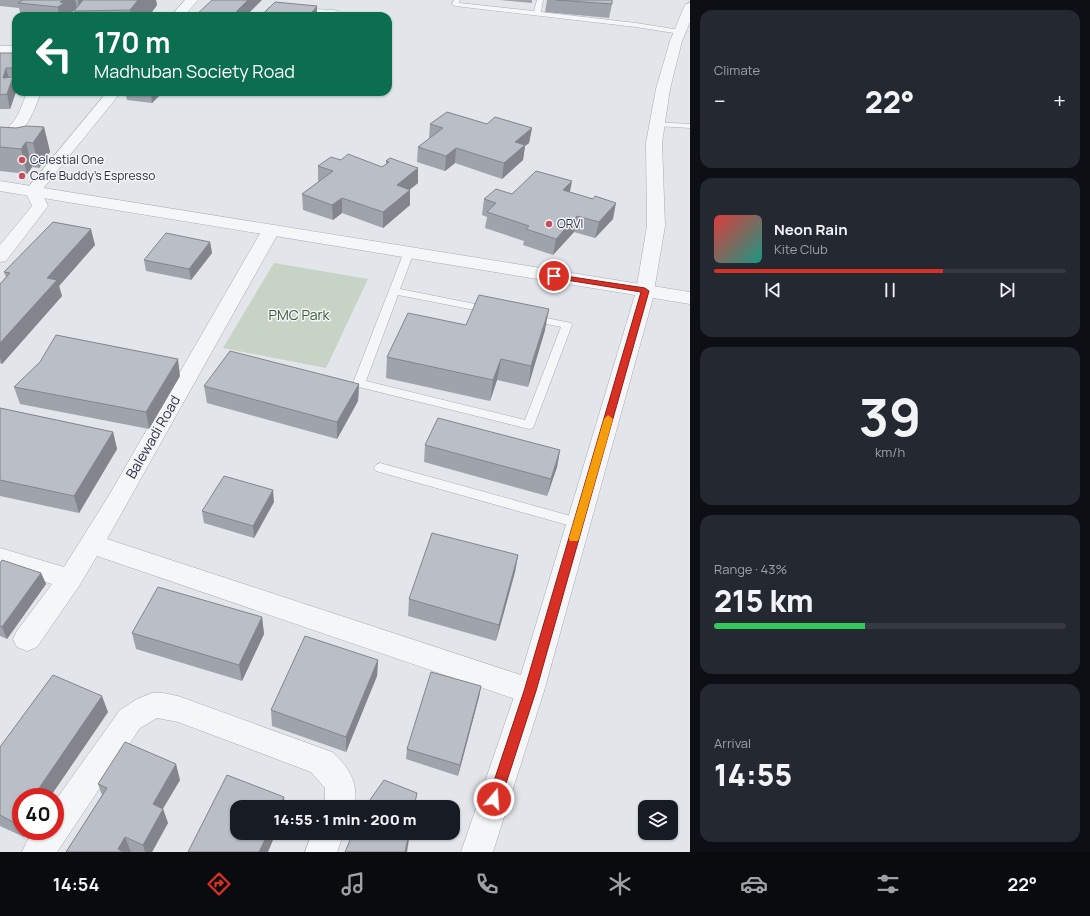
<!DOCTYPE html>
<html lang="en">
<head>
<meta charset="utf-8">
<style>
  :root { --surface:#171b24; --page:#242831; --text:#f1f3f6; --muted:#9ea1a6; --line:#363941; --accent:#d93025 }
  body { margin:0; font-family:Manrope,sans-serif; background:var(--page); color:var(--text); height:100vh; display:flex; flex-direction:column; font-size:15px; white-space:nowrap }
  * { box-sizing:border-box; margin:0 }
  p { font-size:13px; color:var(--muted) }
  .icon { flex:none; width:22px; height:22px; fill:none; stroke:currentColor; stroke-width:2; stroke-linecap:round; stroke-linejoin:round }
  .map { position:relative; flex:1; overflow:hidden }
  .details { display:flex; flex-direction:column; gap:10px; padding:10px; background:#0d0f14; width:400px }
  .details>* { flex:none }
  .top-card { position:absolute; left:12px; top:12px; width:380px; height:84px; border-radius:12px; box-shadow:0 1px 3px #0004; background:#0b6e4f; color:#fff; overflow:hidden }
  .tools { position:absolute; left:638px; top:800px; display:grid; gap:8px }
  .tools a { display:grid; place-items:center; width:40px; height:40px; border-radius:8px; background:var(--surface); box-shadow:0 1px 3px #0004; font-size:20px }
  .speed { position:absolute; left:12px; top:788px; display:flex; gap:8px; font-size:20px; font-weight:700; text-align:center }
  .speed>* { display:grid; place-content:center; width:52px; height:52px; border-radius:50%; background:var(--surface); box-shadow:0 1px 3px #0004; line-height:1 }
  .speed .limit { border:6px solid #d22; background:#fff; color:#111 }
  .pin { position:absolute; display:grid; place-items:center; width:34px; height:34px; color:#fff; margin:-17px; border:2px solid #fff; border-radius:50%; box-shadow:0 1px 4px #0007 }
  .me { position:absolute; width:44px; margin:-22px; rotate:18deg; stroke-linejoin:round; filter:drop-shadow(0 0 3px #0008) }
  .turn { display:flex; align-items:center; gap:14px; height:84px; padding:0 16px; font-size:18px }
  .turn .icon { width:52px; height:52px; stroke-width:2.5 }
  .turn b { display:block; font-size:28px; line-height:34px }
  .big { font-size:30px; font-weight:800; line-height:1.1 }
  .details .tile { flex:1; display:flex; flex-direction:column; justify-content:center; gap:6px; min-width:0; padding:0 14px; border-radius:12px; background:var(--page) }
  .details .dial { align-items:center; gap:0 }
  .dial b { font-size:52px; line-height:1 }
  .song { display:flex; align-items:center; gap:12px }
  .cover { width:48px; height:48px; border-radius:6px; background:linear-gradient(135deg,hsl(0 70% 55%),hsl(170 70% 35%)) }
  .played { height:4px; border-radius:2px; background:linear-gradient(90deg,var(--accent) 65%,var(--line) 65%) }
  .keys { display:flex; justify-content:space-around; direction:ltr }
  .heat { display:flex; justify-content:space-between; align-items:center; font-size:22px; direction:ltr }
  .charge { height:6px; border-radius:3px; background:linear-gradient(90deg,#34c759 43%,var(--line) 0) }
  .trip { position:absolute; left:230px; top:800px; width:230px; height:40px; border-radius:12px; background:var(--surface); box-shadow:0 1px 3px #0004; font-weight:800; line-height:40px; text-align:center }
  .tab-bar { display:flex; height:64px; justify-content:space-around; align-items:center; background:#090b0e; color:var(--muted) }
  .tab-bar .icon { width:28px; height:28px }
  .tab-bar .selected { color:var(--accent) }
  .tab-bar b { font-size:18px; color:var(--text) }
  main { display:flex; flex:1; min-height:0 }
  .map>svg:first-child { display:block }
  .green { fill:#c7d3c4 }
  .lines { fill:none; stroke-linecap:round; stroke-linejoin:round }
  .service-casing { stroke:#a7acb4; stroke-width:1 }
  .minor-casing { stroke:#a7acb4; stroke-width:1 }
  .tertiary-casing { stroke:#a7acb4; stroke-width:1 }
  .service { fill:#f5f6f8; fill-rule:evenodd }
  .minor { fill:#f5f6f8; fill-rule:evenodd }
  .tertiary { fill:#f5f6f8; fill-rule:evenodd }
  .wall { fill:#9fa3ab }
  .shaded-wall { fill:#82858b }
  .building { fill:#b9bec7; stroke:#82858b }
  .route { fill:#d93025; stroke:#8d1f18 }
  .slow { fill:#f59e0b }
  .poi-dot { fill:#c94d59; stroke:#f2f4f7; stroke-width:1.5 }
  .labels { text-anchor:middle; stroke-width:3; stroke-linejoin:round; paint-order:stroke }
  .far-poi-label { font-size:12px; fill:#2b3241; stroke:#f2f4f7; text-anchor:start }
  .park-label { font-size:14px; fill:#3d5c39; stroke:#f2f4f7 }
  .street-label { font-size:14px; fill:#2b3241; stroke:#f2f4f7 }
</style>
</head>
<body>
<main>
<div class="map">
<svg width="690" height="852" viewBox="0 0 690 852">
  <rect width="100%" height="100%" fill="#e2e5ea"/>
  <path class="green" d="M274 263 368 279 326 368 223 348Z"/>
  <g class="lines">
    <defs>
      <g id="service">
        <path d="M454 0H460L459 3 534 11 537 0H543L541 12 636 23 680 30 683 32 680 34 636 27 455 6 452 4Z"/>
        <path d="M654 122 690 124V128L657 126 653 124Z"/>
        <path d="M409 249 414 252 400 289 490 307 495 310 490 313 398 295 366 381 525 420 561 327 528 320 527 318 532 315 571 323 572 325 533 428 529 429 355 386 353 383 404 252Z"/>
        <path d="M380 463 578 518 583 519 585 523 583 527 578 528 376 471 374 468 376 465Z"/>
      </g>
      <g id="minor">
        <path d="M185 0H198L184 16H171Z"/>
        <path d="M690 3V22L682 41 670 89 662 143 665 226 654 291 652 295 645 297 638 295 636 291 647 226 646 143 656 89 670 41 684 7 686 4Z"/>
        <path d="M272 7 334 10 338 11 340 14 339 16 275 15 261 16 268 8Z"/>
        <rect x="0" y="46" width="16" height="8"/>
        <path d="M27 92H41C33 114 25 137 0 144V133C16 125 21 108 27 92Z"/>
        <path d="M107 92H121L41 191 48 206 6 261 0 262V245L32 206 25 191Z"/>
        <path d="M271 225 277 226 280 230 107 539 530 678 540 682 544 691 540 700 530 704 97 556 79 586 37 647 27 651 17 647 13 639 17 631 52 584 0 568V548L64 567 108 497 262 230 265 226Z"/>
        <path d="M152 693H163L178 696 332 752C348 766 360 784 354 807H322L325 800V788L311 772 178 722 157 718 140 728 57 852H22L27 841 34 831H55V801L120 710 137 699Z"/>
        <path d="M312 833H344L337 852H305Z"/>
      </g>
      <path id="tertiary" d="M0 181 690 292V304L653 298 544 691 493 852H461L516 691 635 295 0 191Z"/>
    </defs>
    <use href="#service" class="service-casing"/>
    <use href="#minor" class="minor-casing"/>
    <use href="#tertiary" class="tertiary-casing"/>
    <use href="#service" class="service"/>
    <use href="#minor" class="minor"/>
    <use href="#tertiary" class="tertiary"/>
  </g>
  <g class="wall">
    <path d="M0 0H82V1L83 0H156L157 5 149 16H75L74 11 75 9 68 16H21L19 8 0 6Z"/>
    <path d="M500 0H532V3Z"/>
    <path d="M547 0H612V4L609 18 545 12Z"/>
    <path d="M0 53H16V82H14L16 92 10 109H0Z"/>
    <path d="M125 92H163L152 103 127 100Z"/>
    <path d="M430 124H487L532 128 529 143 525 146 523 160 502 179 455 163 445 171 417 162 418 147 429 139Z"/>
    <path d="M0 127 16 128 44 127 50 152 39 168 32 167 27 174 0 171Z"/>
    <path d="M390 158 418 183 410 189V205L383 228 342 213 333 220 303 210 302 194 318 182V166L341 160 382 167 386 164V161Z"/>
    <path d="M570 192 613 219 595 238 574 232 553 255 523 245 524 241 485 228 487 217 482 215 484 199 512 194Z"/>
    <path d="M210 242 212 253 191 280 146 271 144 260Z"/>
    <path d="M95 245 59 286 62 296 2 364 0 363V284L6 277 4 272Z"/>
    <path d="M466 325 545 330 528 387 497 380 490 401 386 378 387 357Z"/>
    <path d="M180 376 149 429 20 404 14 387Z"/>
    <path d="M359 384 358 401 337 439 207 403 204 386Z"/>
    <path d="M0 408 113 432 117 449 79 513 0 496Z"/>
    <path d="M425 445 560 450 557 467 547 496 424 462Z"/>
    <path d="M274 502 254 538 204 523 202 511Z"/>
    <path d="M518 555 515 572 496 641 408 616 409 599Z"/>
    <path d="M0 563 41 573 46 584 7 639 0 636Z"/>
    <path d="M262 617 264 634 242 681 136 649 132 633Z"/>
    <path d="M378 660 377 676 346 752 272 726 271 710Z"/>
    <path d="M481 686 479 697 458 776 406 759 407 749Z"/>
    <path d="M108 712 50 797H21L24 837 0 826V747Z"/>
    <path d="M180 780 163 809 168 823 152 852H66L102 795 98 784Z"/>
  </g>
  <g class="shaded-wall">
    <path d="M64 0H75L77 8 68 16H59L58 7 60 2Z"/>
    <path d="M78 0H82L83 6 79 9Z"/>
    <path d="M138 0H156L157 5 149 16H131L130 10Z"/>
    <path d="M248 0H262L246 16H232Z"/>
    <path d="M317 6V16H309Z"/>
    <path d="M6 68 10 82 3 78Z"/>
    <path d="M13 77 16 92 10 109 7 94Z"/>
    <path d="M152 92H163L152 103 151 93Z"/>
    <path d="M44 127 50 152 39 168 33 143Z"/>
    <path d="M532 128 529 143 525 146 523 160 502 179 504 163 515 142Z"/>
    <path d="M26 142 32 167 27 174 21 149Z"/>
    <path d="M456 148 455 163 445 171 446 156Z"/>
    <path d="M418 168V183L396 201 397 185Z"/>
    <path d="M572 181 569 197 563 190Z"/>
    <path d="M410 190V205L383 228V212Z"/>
    <path d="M342 198V213L333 220 332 205Z"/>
    <path d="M616 203 613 219 595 238 599 222Z"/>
    <path d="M577 216 574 232 553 255 556 239Z"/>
    <path d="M91 229 95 245 59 286 62 296 2 364 0 357V343L47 278Z"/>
    <path d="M210 242 212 253 191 280 189 269Z"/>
    <path d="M549 309 545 330 528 387 531 366Z"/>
    <path d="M178 359 180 376 149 429 146 412Z"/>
    <path d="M501 359 497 380 490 401 493 380Z"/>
    <path d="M359 384 358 401 337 439V422Z"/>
    <path d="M113 432 117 449 79 513 74 496Z"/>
    <path d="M560 450 557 467 547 496 551 479Z"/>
    <path d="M273 490 274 502 254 538 253 526Z"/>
    <path d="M518 555 515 572 496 641 499 625Z"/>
    <path d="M41 573 46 584 7 639 2 627Z"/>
    <path d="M262 617 264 634 242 681 239 665Z"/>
    <path d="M378 660 377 676 346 752V737Z"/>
    <path d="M481 686 479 697 458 776 460 765Z"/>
    <path d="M102 696 108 712 50 797H33Z"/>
    <path d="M176 764 180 780 157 818 153 804Z"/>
    <path d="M284 797 285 807H280Z"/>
    <path d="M163 809 168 823 152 852H145L143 845Z"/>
    <path d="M21 815V831H28L24 837 15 823Z"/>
    <path d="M268 833H276L268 852H259Z"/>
    <path d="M409 833H410L407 852H405Z"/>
    <path d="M125 837 131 852H119L118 849Z"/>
  </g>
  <g class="building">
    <path d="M23 0H64L60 2 64 3 58 7 18 3Z"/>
    <path d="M83 0H138L130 10 74 11Z"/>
    <path d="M212 0H248L232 16H195Z"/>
    <path d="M556 0H612V4Z"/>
    <path d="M275 2 317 6 309 16H261Z"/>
    <path d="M0 53H16V68H6L3 78 13 77 7 94 0 95Z"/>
    <path d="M139 92H152L151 93Z"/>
    <path d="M447 112 487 124 495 117 532 128 515 142 525 145 504 163 456 148 446 156 418 147 443 128 430 124Z"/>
    <path d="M26 126 44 127 33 143 26 142 21 149 0 147V127L16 128Z"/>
    <path d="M348 154 382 167 389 162 386 161 390 158 418 168 397 185 410 190 383 212 342 198 332 205 302 194 333 171 318 166 331 157 341 160Z"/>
    <path d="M536 171 572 181 563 190 593 199 595 196 616 203 599 222 577 216 556 239 526 229 529 226 487 212 496 203 484 199 496 189 512 194Z"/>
    <path d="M53 222 91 229 47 278 57 280 0 343V284L10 273 4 272Z"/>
    <path d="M166 233 210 242 189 269 144 260Z"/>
    <path d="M479 295 549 309 531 366 501 359 493 380 387 357 408 313 466 325Z"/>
    <path d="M56 335 178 359 146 412 14 387 40 362Z"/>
    <path d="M230 351 359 384 337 422 204 386Z"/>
    <path d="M0 408 113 432 74 496 0 480Z"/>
    <path d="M438 418 560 450 551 479 425 445Z"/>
    <path d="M224 476 273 490 253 526 202 511Z"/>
    <path d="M432 533 518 555 499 625 409 599Z"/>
    <path d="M2 560 41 573 2 627 0 626V563Z"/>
    <path d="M158 587 262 617 239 665 132 633Z"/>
    <path d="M305 636 378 660 346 737 271 710Z"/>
    <path d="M431 672 481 686 460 765 407 749Z"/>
    <path d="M53 675 102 696 33 797H21V815L15 823 0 815V747Z"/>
    <path d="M125 742 176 764 153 804 163 809 143 845 125 837 118 849 123 852H66L107 788 98 784Z"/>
    <path d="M227 775 284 797 280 807H237V833H268L259 852H188Z"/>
    <path d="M384 780 417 793 414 807H365Z"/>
    <path d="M353 833H409L405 852H345Z"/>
  </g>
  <path class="route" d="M552 274 645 288 649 291 536 691 501 799 499 803 494 805 490 803 488 799 524 691 641 292 554 278 550 276Z"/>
  <path class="slow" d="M608 415 613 419 579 538 578 541H570L569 538 604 419Z"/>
  <g class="poi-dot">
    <circle cx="22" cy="160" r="4"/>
    <circle cx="22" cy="176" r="4"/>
    <circle cx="549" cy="224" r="4"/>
  </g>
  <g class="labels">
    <g class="far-poi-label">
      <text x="30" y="164">Celestial One</text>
      <text x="30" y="180">Cafe Buddy's Espresso</text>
      <text x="557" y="228">ORVI</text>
    </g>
    <g class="park-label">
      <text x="299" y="320">PMC Park</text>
    </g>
    <g class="street-label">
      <text transform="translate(153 437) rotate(-60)" y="5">Balewadi Road</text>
    </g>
  </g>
</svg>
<div class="tools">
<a><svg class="icon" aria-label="layers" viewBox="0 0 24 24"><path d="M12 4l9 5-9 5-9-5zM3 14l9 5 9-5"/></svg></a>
</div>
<div class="speed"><div class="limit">40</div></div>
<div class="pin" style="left:554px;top:276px;background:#d93025"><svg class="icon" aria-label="arrive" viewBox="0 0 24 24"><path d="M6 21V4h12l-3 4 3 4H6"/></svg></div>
<svg class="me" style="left:494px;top:799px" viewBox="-20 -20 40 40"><circle r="17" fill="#d93025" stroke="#fff" stroke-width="3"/><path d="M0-11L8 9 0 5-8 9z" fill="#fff"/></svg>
<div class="trip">14:55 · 1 min · 200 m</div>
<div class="top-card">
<div class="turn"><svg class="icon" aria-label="left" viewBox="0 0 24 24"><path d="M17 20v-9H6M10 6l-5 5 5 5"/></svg><div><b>170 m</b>Madhuban Society Road</div></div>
</div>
</div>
<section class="details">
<div class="tile"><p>Climate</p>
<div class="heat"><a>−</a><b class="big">22°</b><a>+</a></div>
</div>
<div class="tile">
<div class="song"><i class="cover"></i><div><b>Neon Rain</b><p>Kite Club</p></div></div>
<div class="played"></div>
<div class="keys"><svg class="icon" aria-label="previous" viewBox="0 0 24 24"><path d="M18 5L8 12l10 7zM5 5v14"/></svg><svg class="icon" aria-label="pause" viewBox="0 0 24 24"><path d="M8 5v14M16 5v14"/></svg><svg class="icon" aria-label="next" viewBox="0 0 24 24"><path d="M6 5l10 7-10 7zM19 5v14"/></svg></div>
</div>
<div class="tile dial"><b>39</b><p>km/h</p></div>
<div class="tile"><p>Range · 43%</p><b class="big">215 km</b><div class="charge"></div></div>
<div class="tile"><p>Arrival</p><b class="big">14:55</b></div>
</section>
</main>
<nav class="tab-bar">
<b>14:54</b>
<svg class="icon selected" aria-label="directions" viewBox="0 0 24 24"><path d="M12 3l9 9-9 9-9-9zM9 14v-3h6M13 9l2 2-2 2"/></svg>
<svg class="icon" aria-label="music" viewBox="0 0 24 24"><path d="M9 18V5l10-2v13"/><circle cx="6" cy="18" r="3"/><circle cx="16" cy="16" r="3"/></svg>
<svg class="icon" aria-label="phone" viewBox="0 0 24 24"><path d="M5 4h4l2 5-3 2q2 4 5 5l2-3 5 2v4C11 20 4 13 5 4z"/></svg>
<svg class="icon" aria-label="climate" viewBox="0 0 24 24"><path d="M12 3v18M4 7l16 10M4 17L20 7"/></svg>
<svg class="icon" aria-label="car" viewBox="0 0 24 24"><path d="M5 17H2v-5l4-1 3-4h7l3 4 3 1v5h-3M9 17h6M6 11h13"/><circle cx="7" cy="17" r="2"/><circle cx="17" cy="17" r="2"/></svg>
<svg class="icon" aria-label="filters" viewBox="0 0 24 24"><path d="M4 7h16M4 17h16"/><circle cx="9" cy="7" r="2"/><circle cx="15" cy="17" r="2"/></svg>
<b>22°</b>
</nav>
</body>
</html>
